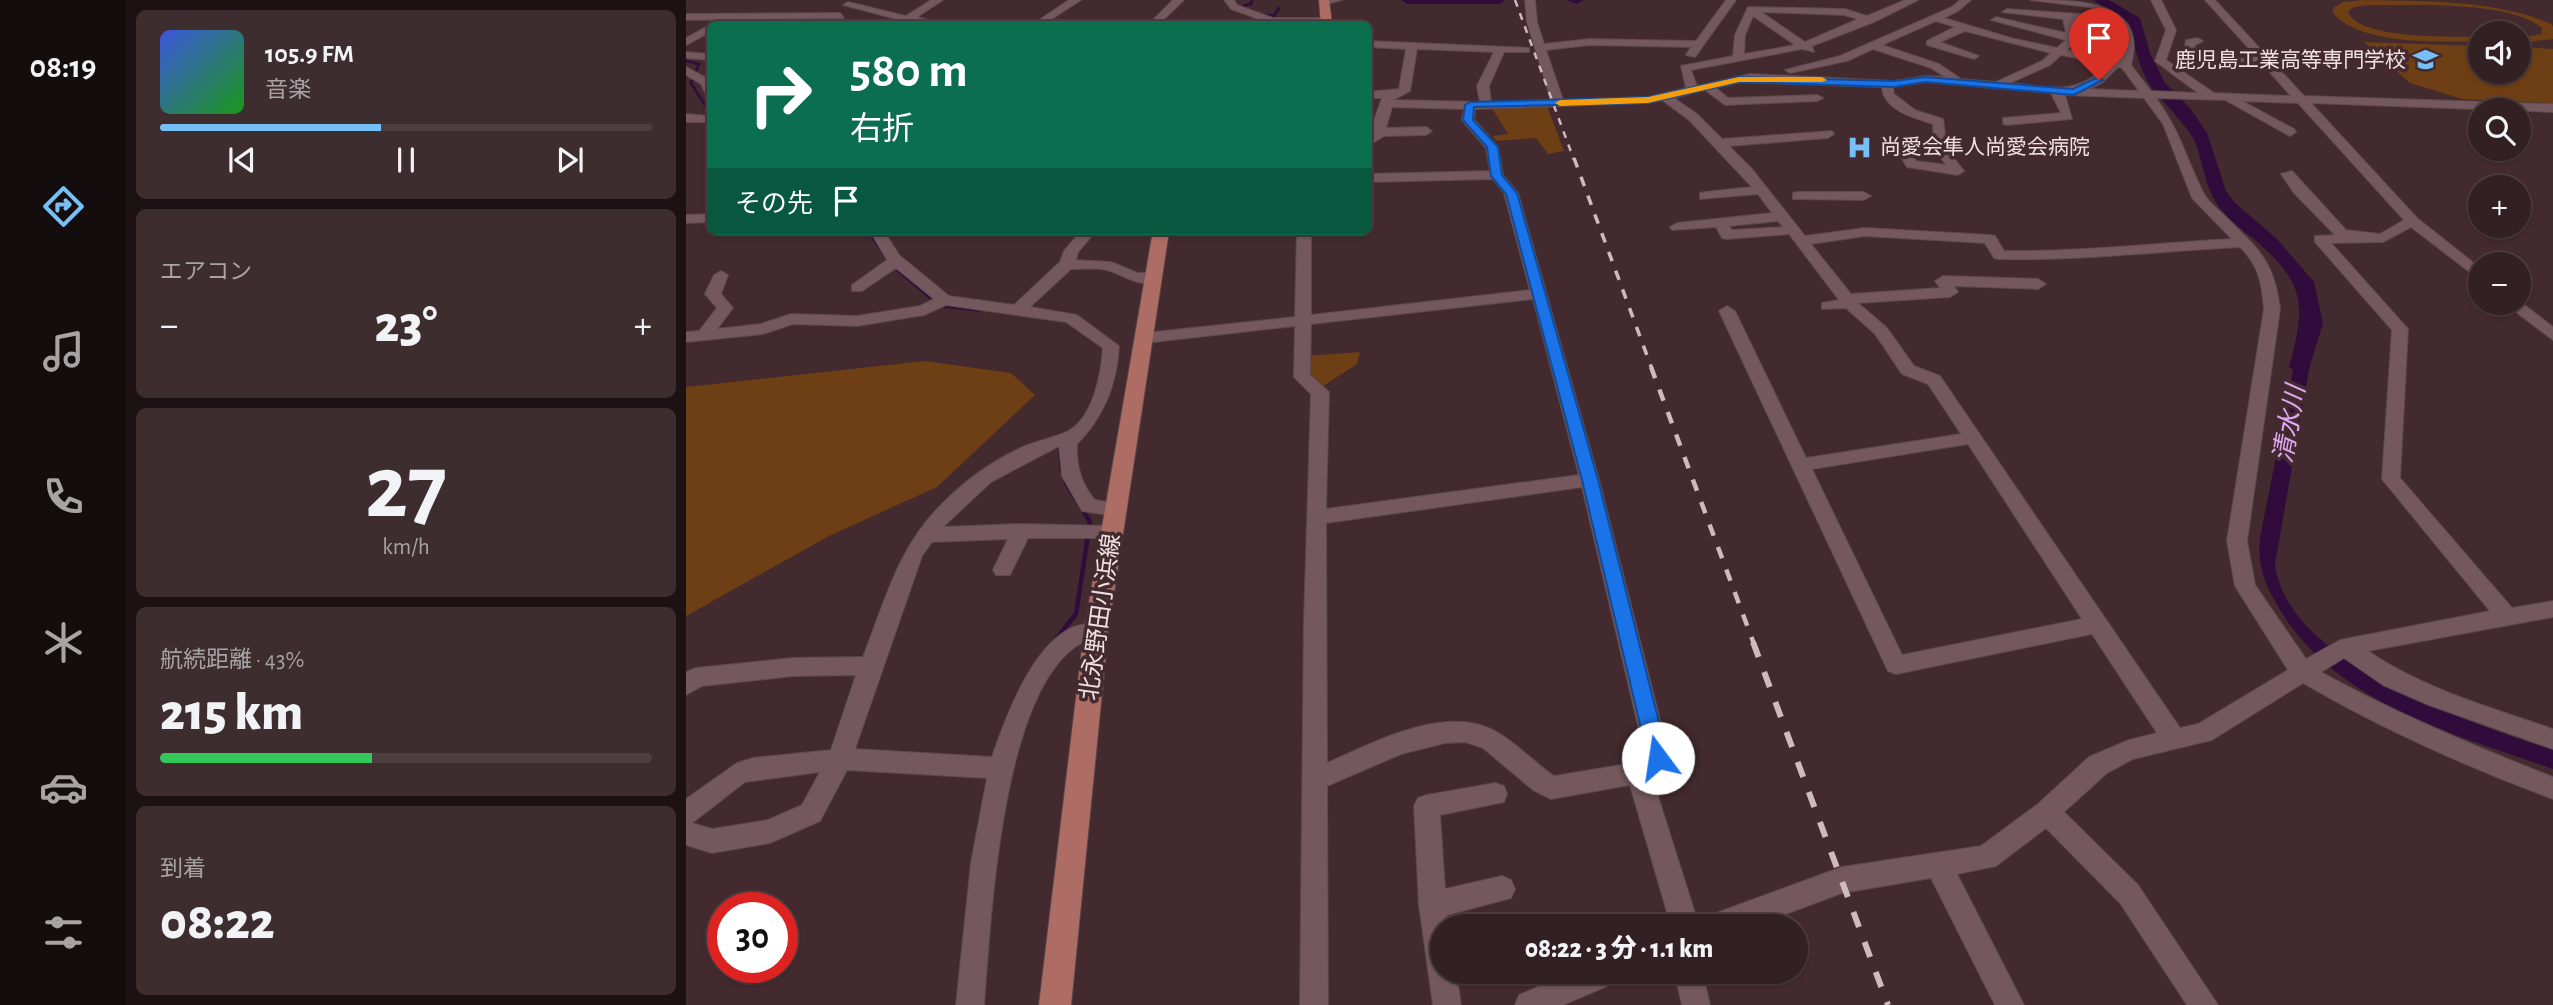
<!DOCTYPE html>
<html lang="ja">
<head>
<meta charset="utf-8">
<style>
  :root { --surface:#322022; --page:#3d2d2f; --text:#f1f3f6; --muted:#a8a3a5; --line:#4d3e40; --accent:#76c0f7 }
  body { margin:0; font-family:"Alegreya Sans","Noto Sans JP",sans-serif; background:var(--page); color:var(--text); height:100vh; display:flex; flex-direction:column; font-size:26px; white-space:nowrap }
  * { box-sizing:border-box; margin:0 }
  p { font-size:23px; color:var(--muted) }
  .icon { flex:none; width:38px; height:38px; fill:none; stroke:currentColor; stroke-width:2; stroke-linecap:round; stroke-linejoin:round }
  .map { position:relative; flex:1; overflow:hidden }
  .panel { display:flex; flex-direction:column; gap:10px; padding:10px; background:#1c1213; width:560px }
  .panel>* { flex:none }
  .guide { position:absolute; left:21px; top:21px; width:665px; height:214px; border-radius:10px; box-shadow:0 2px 5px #0004,0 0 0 2px var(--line); background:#0b6e4f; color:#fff; overflow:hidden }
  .controls { position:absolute; left:1782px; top:21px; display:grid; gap:14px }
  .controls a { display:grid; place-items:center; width:63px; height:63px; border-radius:50%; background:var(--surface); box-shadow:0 2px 5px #0004,0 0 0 2px var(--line); font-size:35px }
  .speed { position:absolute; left:21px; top:892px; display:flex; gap:14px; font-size:35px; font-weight:700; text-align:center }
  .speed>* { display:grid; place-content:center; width:91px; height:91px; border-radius:50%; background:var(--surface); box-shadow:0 2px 5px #0004,0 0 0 2px var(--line); line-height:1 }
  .speed .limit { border:10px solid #d22; background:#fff; color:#111 }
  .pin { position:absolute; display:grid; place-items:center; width:60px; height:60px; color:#fff; margin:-72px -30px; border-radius:50% 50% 50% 0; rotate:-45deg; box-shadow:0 0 7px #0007 }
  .pin .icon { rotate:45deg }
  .me { position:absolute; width:77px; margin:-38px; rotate:346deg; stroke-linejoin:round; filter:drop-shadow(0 0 5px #0008) }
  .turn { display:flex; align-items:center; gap:24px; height:147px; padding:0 28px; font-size:32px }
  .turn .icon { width:91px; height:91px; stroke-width:2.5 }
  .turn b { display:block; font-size:49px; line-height:60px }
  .then { display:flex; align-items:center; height:66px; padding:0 28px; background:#0003; gap:14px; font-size:26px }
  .big { font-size:52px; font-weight:800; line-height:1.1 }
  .panel .card { flex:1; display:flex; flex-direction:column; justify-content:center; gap:10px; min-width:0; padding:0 24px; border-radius:10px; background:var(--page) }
  .panel .dial { align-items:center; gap:0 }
  .dial b { font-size:91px; line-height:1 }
  .song { display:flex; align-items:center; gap:21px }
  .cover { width:84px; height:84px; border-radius:10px; background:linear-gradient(135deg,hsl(230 70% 55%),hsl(120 70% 35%)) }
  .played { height:7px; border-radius:4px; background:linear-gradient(90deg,var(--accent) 45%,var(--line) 45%) }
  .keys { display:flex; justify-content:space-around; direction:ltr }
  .heat { display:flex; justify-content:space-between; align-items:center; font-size:38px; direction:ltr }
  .charge { height:10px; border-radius:5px; background:linear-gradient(90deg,#34c759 43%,var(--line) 0) }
  .trip { position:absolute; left:744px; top:914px; width:378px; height:70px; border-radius:35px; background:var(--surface); box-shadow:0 2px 5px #0004,0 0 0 2px var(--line); font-weight:800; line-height:70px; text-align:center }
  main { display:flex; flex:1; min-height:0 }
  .tabs { display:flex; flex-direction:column; width:126px; justify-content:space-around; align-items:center; background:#140d0e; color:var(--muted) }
  .tabs .icon { width:49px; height:49px }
  .tabs .selected { color:var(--accent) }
  .tabs b { font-size:32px; color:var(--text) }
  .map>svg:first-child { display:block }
  .green { fill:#6e3e14 }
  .water { fill:#300b3c }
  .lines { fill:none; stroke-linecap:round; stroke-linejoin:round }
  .stream-far2 { stroke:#300b3c; stroke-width:2.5 }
  .stream-far1 { stroke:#300b3c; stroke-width:3.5 }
  .stream { stroke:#300b3c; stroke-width:4.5 }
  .river { fill:#300b3c; fill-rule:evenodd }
  .minor-casing { stroke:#5c484c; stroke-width:2 }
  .major-casing { stroke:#5c484c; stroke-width:2 }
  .minor { fill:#74585d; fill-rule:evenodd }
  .major { fill:#ad6d64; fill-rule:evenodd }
  .rail-far3 { stroke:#cebbbe; stroke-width:2.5; stroke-dasharray:7 7; stroke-linecap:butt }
  .rail-far2 { stroke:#cebbbe; stroke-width:3.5; stroke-dasharray:10 10; stroke-linecap:butt }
  .rail-far1 { stroke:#cebbbe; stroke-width:4.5; stroke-dasharray:12 12; stroke-linecap:butt }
  .rail { stroke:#cebbbe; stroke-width:6; stroke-dasharray:16 16; stroke-linecap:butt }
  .route { fill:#1a73e8; stroke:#114b97; stroke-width:2 }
  .slow { fill:#f59e0b }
  .labels { text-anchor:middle; stroke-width:7; stroke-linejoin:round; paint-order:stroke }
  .far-poi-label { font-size:21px; fill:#f1e0e3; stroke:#432a2e; text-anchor:end }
  .street-label { font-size:24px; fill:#f1e0e3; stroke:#432a2e }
  .water-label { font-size:26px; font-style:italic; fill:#e0a7f4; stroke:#432a2e }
</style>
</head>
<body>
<main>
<nav class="tabs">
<b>08:19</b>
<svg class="icon selected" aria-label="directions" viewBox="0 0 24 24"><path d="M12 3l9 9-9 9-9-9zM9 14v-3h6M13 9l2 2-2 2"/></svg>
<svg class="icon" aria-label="music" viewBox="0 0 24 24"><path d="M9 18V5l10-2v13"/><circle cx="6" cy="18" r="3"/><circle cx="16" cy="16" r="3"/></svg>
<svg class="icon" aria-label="phone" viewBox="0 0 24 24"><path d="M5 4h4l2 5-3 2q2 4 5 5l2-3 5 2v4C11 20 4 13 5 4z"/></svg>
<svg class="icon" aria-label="climate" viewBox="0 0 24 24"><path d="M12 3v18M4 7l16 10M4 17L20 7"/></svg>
<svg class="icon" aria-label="car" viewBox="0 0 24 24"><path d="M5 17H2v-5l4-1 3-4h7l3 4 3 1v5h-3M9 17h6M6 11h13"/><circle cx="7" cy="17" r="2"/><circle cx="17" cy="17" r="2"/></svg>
<svg class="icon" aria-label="filters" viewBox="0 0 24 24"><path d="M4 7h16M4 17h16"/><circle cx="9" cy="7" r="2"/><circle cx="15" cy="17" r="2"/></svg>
</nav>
<section class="panel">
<div class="card">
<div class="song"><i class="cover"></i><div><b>105.9 FM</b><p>音楽</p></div></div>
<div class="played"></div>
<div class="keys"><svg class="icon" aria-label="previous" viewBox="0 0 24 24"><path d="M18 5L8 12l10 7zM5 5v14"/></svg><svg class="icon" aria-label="pause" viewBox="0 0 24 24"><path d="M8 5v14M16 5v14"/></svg><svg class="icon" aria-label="next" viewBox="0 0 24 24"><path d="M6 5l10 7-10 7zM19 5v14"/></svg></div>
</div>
<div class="card"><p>エアコン</p>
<div class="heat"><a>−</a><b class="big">23°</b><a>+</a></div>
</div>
<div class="card dial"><b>27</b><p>km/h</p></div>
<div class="card"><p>航続距離 · 43%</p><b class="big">215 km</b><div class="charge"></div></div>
<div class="card"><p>到着</p><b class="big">08:22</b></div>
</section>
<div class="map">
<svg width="1867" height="1005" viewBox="0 0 1867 1005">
  <rect width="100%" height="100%" fill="#432a2e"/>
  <g class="green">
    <path d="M1677 0C1736 1 1810 0 1863 23L1867 26V39L1832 43V38L1855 34 1856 28C1823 0 1726 6 1682 5L1668 7 1662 12C1673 40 1767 36 1794 37V42C1754 41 1675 46 1647 13V8L1657 2Z"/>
    <path d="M1678 42 1794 46V72H1832V47L1867 49V103L1776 99 1724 83Z"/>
    <path d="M861 106 878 151 862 154 850 138 810 141 807 136 822 134 806 108Z"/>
    <path d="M674 352 671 364 634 388 620 375 621 356Z"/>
    <path d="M239 361 325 373 349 395 251 487 143 536 0 616V387Z"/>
  </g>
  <path class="water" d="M1624 334 1627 335 1625 358 1589 564C1601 664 1786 723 1867 750V769C1768 734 1650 704 1593 608 1579 585 1571 565 1574 538L1613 339Z"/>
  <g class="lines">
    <g class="stream-far2">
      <path d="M556 8 553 7 565 4 566 0"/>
      <path d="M578 15 588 16 593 8"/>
      <path d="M472 24 484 13"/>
      <path d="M0 61 13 64 5 83 24 113"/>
    </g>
    <g class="stream-far1">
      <path d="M183 231 201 259"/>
      <path d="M207 266 246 299"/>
      <path d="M257 306 294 310"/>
    </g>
    <g class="stream">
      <path d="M374 449 376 471"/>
      <path d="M367 643 390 614 404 522 380 483"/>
    </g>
    <g class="river">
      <path d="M715 0H820L813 4H722Z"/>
      <path d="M880 0H898L891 4Z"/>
      <path d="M1407 0H1423L1454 18 1464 53 1479 83 1504 108 1521 133 1540 191 1549 203 1591 239 1628 282 1637 323 1622 372 1614 374 1603 367C1620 305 1620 284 1569 240 1557 230 1542 220 1533 207 1516 184 1517 152 1504 133 1492 117 1479 104 1466 88 1453 70 1448 44 1443 23Z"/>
    </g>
    <defs>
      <g id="minor">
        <path d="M245 0H257L231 17 258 24 222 22 157 5 162 2 220 16Z"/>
        <path d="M383 0H395L358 24H347Z"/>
        <path d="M487 0H498L473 24H463Z"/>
        <path d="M538 0H548L551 5 587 18H642L647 21 642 24H568L575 20 545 9Z"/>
        <path d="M639 0H656L636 5V1Z"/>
        <path d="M839 0H849L851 22 858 44 903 39 1010 41 1040 0H1050L1009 57 1000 55 1005 47 903 45 860 50 877 100 962 97 1000 88 995 66 1047 56 1049 35 1062 7 1159 9 1181 16 1219 0H1232L1188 22 1126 46 1128 52 1116 49 1005 70 1011 86 1064 74 1208 81 1239 76 1259 77 1245 68 1187 49 1161 61 1104 73 1099 70 1154 56 1266 7 1274 0H1285L1272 11 1258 18 1325 38 1371 48 1380 40 1305 20 1310 17 1380 33 1377 19 1316 12 1321 9 1423 16 1411 8 1344 0C1392 0 1463 0 1445 65L1465 91 1512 93 1469 61 1480 30 1465 0H1475L1490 30 1480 60 1528 93 1605 96 1573 60 1559 65 1498 54 1500 40 1512 38 1517 41 1509 45 1508 50 1558 59 1568 54 1519 0H1529L1618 96 1867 104V112L1625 103 1731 218 1794 268V280L1725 227 1697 242 1645 243 1722 329 1714 478 1826 608 1867 601V617L1682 651C1738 689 1803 707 1867 729V749L1743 705 1697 685 1658 658 1635 672C1709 713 1788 746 1867 777V799C1781 767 1696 729 1617 683L1526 740 1447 759 1421 773 1378 812 1452 885 1532 1005H1501L1434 903 1360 828 1310 866 1271 874 1338 1005H1309L1245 878 1156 893 1068 926H1018L1022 916 1156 867 1295 846 1352 804 1403 757 1443 740 1471 733 1406 634 1210 674 1202 671 1033 311 1041 306 1049 311 1120 458 1275 434 1242 384 1216 374 1189 334 1160 308 1136 309V303L1153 300 1103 234 1041 239 1036 238 1030 227 986 230 984 227 991 223 1086 213 1072 194 1014 199V193L1019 192 1066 187 1003 120 976 100 962 103 789 109 788 119 812 147 817 175 832 193 913 480 984 759 981 766 966 777 1013 926H985L944 785 865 799 847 790 797 748 779 742 759 743 715 754 641 786 642 1005H614L618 622 625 394 608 377 609 326 459 343 451 338 459 333 609 317 611 231H625V315L844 290 818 193 807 179 682 182V174L804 171 800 148 776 120 778 109 706 107 700 128 740 127 746 131 740 135 698 136 682 146V137L696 98H682V92L713 89 720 49 682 47V41L843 48V52H818L803 86 805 102 865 100 841 22ZM1075 12 1158 15 1172 19 1119 42ZM1067 16 1109 45 1058 54 1059 35ZM1388 20 1432 23 1440 46 1427 59 1381 50 1392 38ZM1250 21 1269 27 1241 41V45L1288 59 1293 56 1254 42 1279 31 1365 53 1356 61 1310 82 1275 79 1253 64 1196 45ZM731 49 808 52 791 86 794 102 707 100 724 91ZM1375 55 1422 64C1391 97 1365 87 1324 83L1364 65ZM1432 67 1436 68 1453 91 1403 89 1417 82ZM1055 82 1196 87C1197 110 1228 118 1247 124L1248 146 1216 145 1210 149 1221 167 1272 175 1278 171 1261 150 1257 119 1229 110 1208 94 1207 87 1239 82 1365 93 1375 113 1317 118V124L1321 125 1386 119 1379 95 1458 98 1477 124 1506 198 1546 239C1469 243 1394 252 1318 251L1309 236 1304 235 1179 228 1119 236 1066 169 1043 146 1142 138 1148 134 1146 131 1036 139 1011 114 988 98 1019 90 1039 105 1131 101 1137 98 1131 95 1042 98 1030 88ZM1470 98 1539 100 1604 136 1610 132 1608 129 1556 101 1612 103 1718 220 1694 234 1660 230 1606 171 1595 174 1608 193 1649 235 1629 236V242L1706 330 1696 479 1804 611 1654 640 1620 659 1569 585 1561 541 1594 309C1588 260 1572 249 1540 217 1533 210 1523 203 1518 194 1500 159 1495 132 1470 98ZM1225 153 1251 154 1261 165 1230 161ZM1092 221 1097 227 1046 230 1043 226ZM1179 236 1299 243 1308 258 1313 259C1393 261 1473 251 1554 247 1573 266 1576 283 1578 309L1541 541 1549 586 1602 670 1512 724 1494 728 1254 376 1228 366 1201 328 1172 303 1264 297 1272 292 1268 286 1352 289 1360 284 1352 279 1257 276 1249 281 1254 288 1165 294 1125 244ZM847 299 893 475 640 509 643 392 624 375 625 324ZM1282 444 1396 619 1216 655 1126 469ZM896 487 959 755 947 763 868 776C847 762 830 742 807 730 757 705 687 743 641 763L640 523Z"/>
        <path d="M154 13 158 18 0 20V14Z"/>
        <path d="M24 25V32L0 45V38Z"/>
        <path d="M0 52 24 54V60L0 58Z"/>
        <path d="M0 67 24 80V96L20 95 15 84 0 75Z"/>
        <path d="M0 114 24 116V122H0Z"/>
        <path d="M1112 192H1178L1185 196 1178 200 1107 199V193Z"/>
        <path d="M24 214V222L0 223V215Z"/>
        <path d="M184 231H198L213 255 263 296 328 305 374 262 378 251 395 231H410L392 252 390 260 425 262 452 273H468L475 277C460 292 440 276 424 271 412 267 397 269 385 269L344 307 391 315 433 346C431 384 418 417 391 444 390 465 395 484 409 500L436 504 439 509 436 514 429 516 396 511 376 476 373 446 305 482 257 527 335 524 425 526 435 533 432 538H342L324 575H310L307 570 322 539 246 542 236 556 169 749 306 757C320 716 358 607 418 626L421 632 418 638C410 640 399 641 392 645 315 695 305 919 298 1005H270L285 863 301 778 161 770 134 821 84 843 26 853 0 845V799L51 763 67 758 145 750 170 675 107 676 16 686 0 695V672L10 668 107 658 177 657C198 604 212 548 253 507 277 482 307 460 339 446 353 440 372 437 384 430 408 415 415 373 417 348L380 322 260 305 238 315 171 326 107 324 77 334 0 342V332L13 331 31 308 19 294 28 275 35 271 42 275 35 294 47 308 31 329 75 324 105 314 171 316 234 306 248 299 210 268 176 291H166V285L201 260ZM134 772 116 805 82 820 26 829 6 823 59 782Z"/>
        <path d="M1832 300 1867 327V340L1818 303Z"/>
        <path d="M809 783 818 786 821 794 818 802 754 815 759 889 816 876 825 880 829 889 825 898 761 915 763 926H756V971H770L775 1005H747L733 905 728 806 732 798 741 795Z"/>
        <path d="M889 971H937L933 981 877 1005H829L833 995Z"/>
        <path d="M988 971H1016L1024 1005H996Z"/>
      </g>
      <g id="major">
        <path d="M633 0H643L646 24H635Z"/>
        <path d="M467 231H483L422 632 385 1005H353L398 632Z"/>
      </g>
    </defs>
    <use href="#minor" class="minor-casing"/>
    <use href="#major" class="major-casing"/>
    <use href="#minor" class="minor"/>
    <use href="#major" class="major"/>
    <path class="rail-far3" d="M829 0 888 160"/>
    <path class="rail-far2" d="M888 158 966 369"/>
    <path class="rail-far1" d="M965 367 1068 644"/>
    <path class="rail" d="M1067 642 1202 1005"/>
  </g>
  <path class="route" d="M1053 77 1208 81 1239 77 1387 89 1410 78 1417 80 1388 95 1239 82 1208 87 1053 82 962 103 788 107 787 120 812 147 816 175 831 193 912 480 982 758 979 765 972 767 965 765 962 758 896 480 820 194 805 176 801 147 777 120 779 105 784 102 962 97Z"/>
  <path class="slow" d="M1053 77H1136L1141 80 1136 82H1053L962 103 874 106 869 103 874 100 962 97Z"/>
  <defs>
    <symbol id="university-bare" viewBox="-9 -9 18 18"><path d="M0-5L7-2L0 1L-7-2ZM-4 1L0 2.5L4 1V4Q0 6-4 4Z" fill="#76c0f7" stroke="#432a2e" stroke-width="2.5" paint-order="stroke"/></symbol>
    <symbol id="hospital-bare" viewBox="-9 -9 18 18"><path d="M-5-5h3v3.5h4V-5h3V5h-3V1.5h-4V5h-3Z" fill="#76c0f7" stroke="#432a2e" stroke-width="2.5" paint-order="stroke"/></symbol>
  </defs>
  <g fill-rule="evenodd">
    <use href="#university-bare" x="1722" y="42" width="35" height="35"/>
    <use href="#hospital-bare" x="1156" y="130" width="35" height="35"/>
  </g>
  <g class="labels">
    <g class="far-poi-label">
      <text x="1720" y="67">鹿児島工業高等専門学校</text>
      <text x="1194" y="154" text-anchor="start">尚愛会隼人尚愛会病院</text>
    </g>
    <g class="street-label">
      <text transform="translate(414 617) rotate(-82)" y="8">北永野田小浜線</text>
    </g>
    <g class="water-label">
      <text transform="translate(1603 424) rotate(-80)" y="9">清水川</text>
    </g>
  </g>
</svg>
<div class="controls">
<a><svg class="icon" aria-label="sound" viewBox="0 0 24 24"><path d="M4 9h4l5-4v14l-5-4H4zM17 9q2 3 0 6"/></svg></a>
<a><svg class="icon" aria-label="search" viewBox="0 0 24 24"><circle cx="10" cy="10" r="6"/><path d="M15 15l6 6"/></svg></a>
<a>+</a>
<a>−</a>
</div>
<div class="speed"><div class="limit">30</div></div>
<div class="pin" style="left:1413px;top:80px;background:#d93025"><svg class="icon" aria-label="arrive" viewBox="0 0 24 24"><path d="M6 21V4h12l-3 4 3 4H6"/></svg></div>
<svg class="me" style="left:972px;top:758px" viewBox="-20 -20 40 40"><circle r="19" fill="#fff"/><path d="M0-13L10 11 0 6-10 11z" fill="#1a73e8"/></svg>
<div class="trip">08:22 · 3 分 · 1.1 km</div>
<div class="guide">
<div class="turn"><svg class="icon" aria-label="right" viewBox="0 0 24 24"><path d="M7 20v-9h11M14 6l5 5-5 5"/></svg><div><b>580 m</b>右折</div></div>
<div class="then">その先<svg class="icon" aria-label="arrive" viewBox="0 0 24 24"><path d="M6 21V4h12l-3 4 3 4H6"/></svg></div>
</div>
</div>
</main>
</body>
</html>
